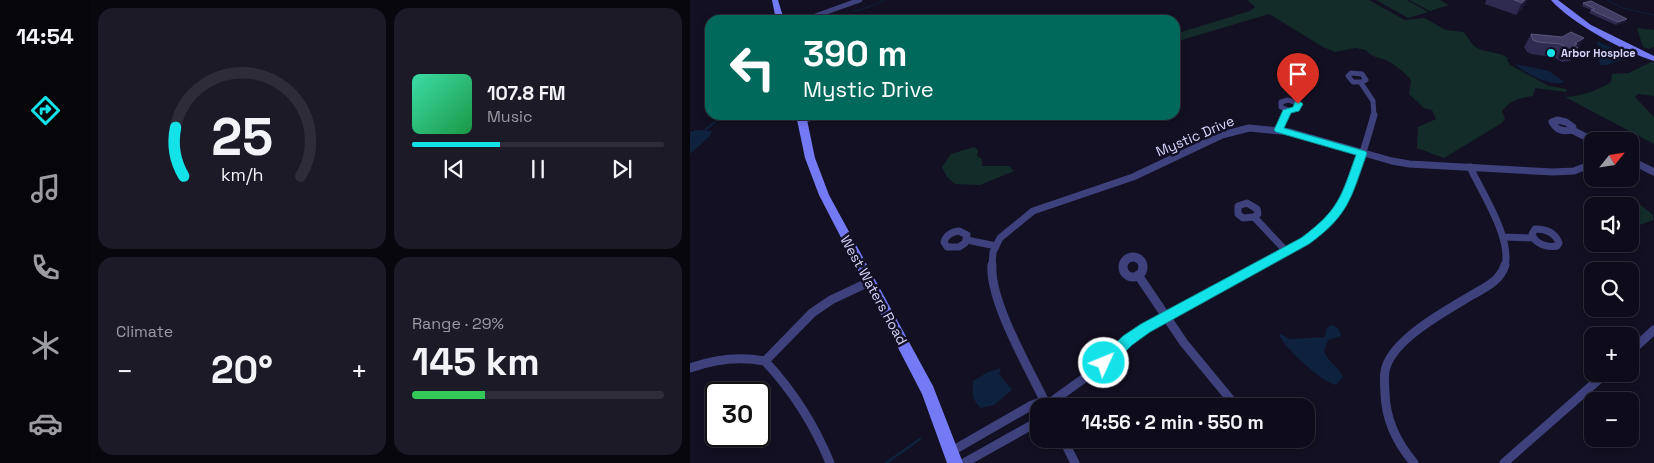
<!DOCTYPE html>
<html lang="en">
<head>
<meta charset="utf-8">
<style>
  :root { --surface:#0e0c1a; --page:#1c1a27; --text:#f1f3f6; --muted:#9b9ba2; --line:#2e2c39; --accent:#13e3e9 }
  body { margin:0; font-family:"Space Grotesk",sans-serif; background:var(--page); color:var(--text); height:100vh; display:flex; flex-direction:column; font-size:19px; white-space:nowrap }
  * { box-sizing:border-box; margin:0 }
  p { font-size:16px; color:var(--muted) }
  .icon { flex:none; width:28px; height:28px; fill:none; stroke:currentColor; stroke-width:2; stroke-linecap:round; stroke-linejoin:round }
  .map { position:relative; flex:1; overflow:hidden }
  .drawer { display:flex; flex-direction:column; gap:8px; padding:8px; background:#08070e; width:600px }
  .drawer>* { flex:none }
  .banner { position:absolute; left:15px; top:15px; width:475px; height:105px; border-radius:15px; box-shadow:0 2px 8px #0003,0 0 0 1px var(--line); background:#00695c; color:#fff; overflow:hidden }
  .needle { width:32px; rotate:60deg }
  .fabs { position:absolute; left:894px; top:132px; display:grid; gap:10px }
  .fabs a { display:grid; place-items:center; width:55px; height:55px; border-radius:10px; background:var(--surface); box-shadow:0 2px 8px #0003,0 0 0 1px var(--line); font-size:25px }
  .speed { position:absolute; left:15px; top:382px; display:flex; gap:10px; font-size:25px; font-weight:700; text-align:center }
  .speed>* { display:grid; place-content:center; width:65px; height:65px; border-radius:50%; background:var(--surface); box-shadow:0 2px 8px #0003,0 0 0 1px var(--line); line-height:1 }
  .speed .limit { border:2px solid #111; border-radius:8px; background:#fff; color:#111 }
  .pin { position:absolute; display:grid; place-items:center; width:42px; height:42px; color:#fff; margin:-51px -21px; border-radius:50% 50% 50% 0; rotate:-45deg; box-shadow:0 0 5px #0007 }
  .pin .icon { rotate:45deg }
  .me { position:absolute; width:55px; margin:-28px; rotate:46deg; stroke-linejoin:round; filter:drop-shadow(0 0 4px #0008) }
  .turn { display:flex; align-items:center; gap:18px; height:105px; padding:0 15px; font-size:22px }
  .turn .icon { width:65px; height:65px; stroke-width:2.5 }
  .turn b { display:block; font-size:35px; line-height:42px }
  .big { font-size:38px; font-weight:700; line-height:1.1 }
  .drawer .tile { flex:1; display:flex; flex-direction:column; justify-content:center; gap:8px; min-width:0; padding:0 18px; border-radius:15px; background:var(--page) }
  .drawer .dial { align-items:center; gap:0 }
  .dial svg { height:130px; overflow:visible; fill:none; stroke:var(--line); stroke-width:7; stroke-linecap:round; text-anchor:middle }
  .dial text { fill:var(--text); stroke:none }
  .song { display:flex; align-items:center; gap:15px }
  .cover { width:60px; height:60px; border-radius:8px; background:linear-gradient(135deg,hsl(160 70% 55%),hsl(140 70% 35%)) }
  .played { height:5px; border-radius:2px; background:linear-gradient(90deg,var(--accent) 35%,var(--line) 35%) }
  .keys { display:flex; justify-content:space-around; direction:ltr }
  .heat { display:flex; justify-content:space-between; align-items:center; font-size:28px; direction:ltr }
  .charge { height:8px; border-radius:4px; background:linear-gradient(90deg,#34c759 29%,var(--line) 0) }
  .drawer .tiles { flex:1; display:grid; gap:8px; grid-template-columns:repeat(2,1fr) }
  .trip { position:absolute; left:340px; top:398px; width:285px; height:50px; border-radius:15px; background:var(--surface); box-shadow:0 2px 8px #0003,0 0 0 1px var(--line); font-weight:700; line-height:50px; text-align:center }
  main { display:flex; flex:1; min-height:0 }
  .dock { display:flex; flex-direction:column; width:90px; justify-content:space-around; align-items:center; background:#06050a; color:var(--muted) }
  .dock .icon { width:35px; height:35px }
  .dock .current { color:var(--accent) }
  .dock b { font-size:22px; color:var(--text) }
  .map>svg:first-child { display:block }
  .green { fill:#132c29 }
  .water { fill:#0e223d }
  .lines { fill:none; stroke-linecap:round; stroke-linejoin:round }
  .stream-far2 { stroke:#0e223d; stroke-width:1 }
  .stream-far1 { stroke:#0e223d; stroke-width:2 }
  .stream { stroke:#0e223d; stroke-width:2.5 }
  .street-far2 { stroke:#3f417d; stroke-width:5 }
  .street-far1 { stroke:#3f417d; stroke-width:7 }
  .street { stroke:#3f417d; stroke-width:9 }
  .secondary { fill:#7479f4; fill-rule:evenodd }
  .wall { fill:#2f2a4f }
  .shaded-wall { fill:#1c1835 }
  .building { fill:#413c62; stroke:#58547a }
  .route { fill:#13e3e9; stroke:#0c9497 }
  .poi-dot { fill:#13e3e9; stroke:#121022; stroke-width:2 }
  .labels { text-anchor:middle; stroke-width:5; stroke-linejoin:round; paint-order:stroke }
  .far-poi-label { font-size:11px; font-weight:bold; fill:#d6d5fc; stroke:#121022; text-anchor:start }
  .street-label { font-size:14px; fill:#d6d5fc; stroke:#121022 }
</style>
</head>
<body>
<main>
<nav class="dock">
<b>14:54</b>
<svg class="icon current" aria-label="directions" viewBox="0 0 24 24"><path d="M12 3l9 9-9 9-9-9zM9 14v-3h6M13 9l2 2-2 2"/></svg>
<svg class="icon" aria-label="music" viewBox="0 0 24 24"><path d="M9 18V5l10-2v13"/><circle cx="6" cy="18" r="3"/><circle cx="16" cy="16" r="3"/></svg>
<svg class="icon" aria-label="phone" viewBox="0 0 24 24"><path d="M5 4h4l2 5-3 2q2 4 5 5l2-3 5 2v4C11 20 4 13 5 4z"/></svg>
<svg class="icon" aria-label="climate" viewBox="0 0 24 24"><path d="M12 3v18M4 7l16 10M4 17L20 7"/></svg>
<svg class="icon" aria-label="car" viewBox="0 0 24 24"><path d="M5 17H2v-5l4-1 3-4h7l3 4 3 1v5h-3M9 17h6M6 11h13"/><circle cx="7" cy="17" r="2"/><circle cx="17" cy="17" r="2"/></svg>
</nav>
<section class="drawer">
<div class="tiles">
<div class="tile dial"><svg viewBox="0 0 100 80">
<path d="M14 69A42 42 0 1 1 86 69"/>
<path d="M14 69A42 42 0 0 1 9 39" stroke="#13e3e9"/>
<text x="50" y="56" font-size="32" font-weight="700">25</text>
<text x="50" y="72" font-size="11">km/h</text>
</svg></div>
<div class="tile">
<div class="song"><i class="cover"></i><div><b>107.8 FM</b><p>Music</p></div></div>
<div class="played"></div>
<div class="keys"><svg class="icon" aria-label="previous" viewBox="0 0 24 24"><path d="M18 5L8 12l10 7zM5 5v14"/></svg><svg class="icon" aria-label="pause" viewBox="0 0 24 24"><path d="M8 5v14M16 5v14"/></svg><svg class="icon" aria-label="next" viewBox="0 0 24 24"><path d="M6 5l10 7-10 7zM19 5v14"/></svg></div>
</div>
<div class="tile"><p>Climate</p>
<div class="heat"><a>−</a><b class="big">20°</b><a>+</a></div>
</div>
<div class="tile"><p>Range · 29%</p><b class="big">145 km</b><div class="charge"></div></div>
</div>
</section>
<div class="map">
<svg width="964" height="463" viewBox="0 0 964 463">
  <rect width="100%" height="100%" fill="#121022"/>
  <g class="green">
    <path d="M557 0H679L715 20 734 18 756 30 773 32C779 37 780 44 787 48 797 53 810 52 818 58L817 60 820 65 859 86 876 89 877 92 845 88 843 96C830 98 820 100 812 111L815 119 812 123 754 158 727 148 728 127 746 119 742 110 734 108 719 94 721 80C714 72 707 66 698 61 689 57 682 58 676 50L665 48 645 52 633 47 579 14 485 42V34L560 11 565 7Z"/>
    <path d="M686 0H717L738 12 718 18Z"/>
    <path d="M719 0H750L759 5 740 11Z"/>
    <path d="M947 28 964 30V47L958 49 953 47Z"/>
    <path d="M961 62H964V96L948 94 945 97 964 117V144L875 97C891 96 907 91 921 82L922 74 939 73Z"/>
    <path d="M284 147 288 150 287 156 292 159V166H319L324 171 290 185 265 184 257 177 252 167 261 154Z"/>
    <path d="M943 199 963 215V220L942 228 940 227V206H930Z"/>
  </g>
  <g class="water">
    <path d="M906 42H909L935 54 937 58 917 65H911L907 57 913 51Z"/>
    <path d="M825 64 859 71 874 82C863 88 832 72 825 64Z"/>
    <path d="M6 130 22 131 20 136 0 154V132Z"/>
    <path d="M642 325 648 328 651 336 638 340 634 351C638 363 647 364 653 377L646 385C630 381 596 349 589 335L591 334 599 339 635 337 637 328Z"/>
    <path d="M311 368 309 374 322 390 304 405 291 408C282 401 282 392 283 381L298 372Z"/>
  </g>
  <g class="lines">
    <g class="stream-far2">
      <path d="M917 0 932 8 964 15"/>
      <path d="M162 11 171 10 195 0"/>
      <path d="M138 18 154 14"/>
    </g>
    <path class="stream-far1" d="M15 130 25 122"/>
    <path class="stream" d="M196 463 230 439"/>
    <g class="street-far2">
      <path d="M114 20 170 0"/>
      <path d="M661 73 672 74 676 80 671 82H663L658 76Z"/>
      <path d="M671 83 683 101 684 116"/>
      <path d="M598 100 607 103 608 108 600 111 591 107V102Z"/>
      <path d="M127 116 130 115"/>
      <path d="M595 116 598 110"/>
    </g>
    <g class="street-far1">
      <path d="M112 120 130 115"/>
      <path d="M867 120 876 122 883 127 882 130C873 132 866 130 862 122Z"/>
      <path d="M589 130 596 115"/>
      <path d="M882 130 904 141"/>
      <path d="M940 160 964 172"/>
      <path d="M780 167C792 193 822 238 815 266"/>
      <path d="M557 203 567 209 568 214 564 217 553 218 548 214V206Z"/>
      <path d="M564 217 596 251"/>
      <path d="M845 229C856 229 865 232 869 243L867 246C857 248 845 244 842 234Z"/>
      <path d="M269 231 277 235 275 243 269 247H257L254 242C256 235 261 232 269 231Z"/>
      <path d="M813 237 843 238"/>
      <path d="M277 240 306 246"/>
      <path d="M302 266 303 252 310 238 343 211 443 177 532 135 559 128 600 132 702 161 719 164 863 172 884 171 902 164"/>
      <path d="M568 266C584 258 601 250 616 240 658 211 671 161 684 115"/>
    </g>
    <g class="street">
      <circle cx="443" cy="267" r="10"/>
      <path d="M302 265C299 301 341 372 357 406"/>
      <path d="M448 275 494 343 546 406"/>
      <path d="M940 352 964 330"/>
      <path d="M75 361 122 313 141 300 179 282"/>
      <path d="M0 368C25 359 49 356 75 361 102 390 125 426 140 463"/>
      <path d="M373 439 385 463"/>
      <path d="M560 439 567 441 573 439"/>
      <path d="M262 451 342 405 348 403 357 405 400 374 455 328 570 265"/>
      <path d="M274 463 349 421"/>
      <path d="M724 463C707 443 696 421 695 394 695 386 693 376 696 367 705 338 757 310 782 295 796 287 810 281 815 265"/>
      <path d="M814 463 915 374"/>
    </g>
    <g class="secondary">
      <path d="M82 0H88L94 20H86Z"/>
      <path d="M861 0H868L901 25 964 56V61C935 52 881 23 861 0Z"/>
      <path d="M106 115H116L125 158 139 195 243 386 273 463H257L232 394 129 195 115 158Z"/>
    </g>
  </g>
  <g class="wall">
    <path d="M796 0H837L832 9 826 15 795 4Z"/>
    <path d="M893 3 937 19 935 22 926 25 899 13 901 10 892 6Z"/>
    <path d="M841 34 872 37 894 38 880 61 872 62 863 57 841 54 837 52 834 47Z"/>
  </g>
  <g class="shaded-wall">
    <path d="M835 0H837L832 9 826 15 832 3Z"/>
    <path d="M937 19 935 22 926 25 928 22Z"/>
    <path d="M894 38 888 49H881L885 43Z"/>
  </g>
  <g class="building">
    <path d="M824 0H835L832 3Z"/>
    <path d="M901 1 937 19 928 22 901 10 905 9 893 3Z"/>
    <path d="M881 32 894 38 885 43 887 44 884 45 888 48 879 49 870 44 848 42 843 40 841 34 872 37Z"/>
  </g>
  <path class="route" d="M605 102H611L613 104 609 111 601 113 594 128 675 151 677 153C661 198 659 215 619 244L460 332 442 345 419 368 414 370 409 368 407 363 409 359 433 336 451 324 611 238C649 210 651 197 666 155L586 132 584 130 593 110 603 107Z"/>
  <circle class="poi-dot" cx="861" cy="53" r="5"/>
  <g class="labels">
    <g class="far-poi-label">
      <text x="871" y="57">Arbor Hospice</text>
    </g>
    <g class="street-label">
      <text transform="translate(505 136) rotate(-23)" y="5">Mystic Drive</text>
      <text transform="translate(184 290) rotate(61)" y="5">West Waters Road</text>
    </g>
  </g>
</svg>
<div class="fabs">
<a><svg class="needle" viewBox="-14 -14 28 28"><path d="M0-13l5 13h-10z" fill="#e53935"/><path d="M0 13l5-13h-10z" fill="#9b9ba2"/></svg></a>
<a><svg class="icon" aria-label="sound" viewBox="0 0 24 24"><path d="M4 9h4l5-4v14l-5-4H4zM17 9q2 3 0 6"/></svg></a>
<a><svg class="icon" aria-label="search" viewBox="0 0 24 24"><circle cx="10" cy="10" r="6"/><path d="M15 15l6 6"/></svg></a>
<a>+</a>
<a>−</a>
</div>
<div class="speed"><div class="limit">30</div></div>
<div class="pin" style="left:608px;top:104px;background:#d93025"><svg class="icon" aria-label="arrive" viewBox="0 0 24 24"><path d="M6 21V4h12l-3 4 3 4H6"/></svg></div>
<svg class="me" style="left:414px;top:363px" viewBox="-20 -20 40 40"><circle r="17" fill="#13e3e9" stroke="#fff" stroke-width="3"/><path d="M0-11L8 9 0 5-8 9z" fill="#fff"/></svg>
<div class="trip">14:56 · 2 min · 550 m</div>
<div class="banner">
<div class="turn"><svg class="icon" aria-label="left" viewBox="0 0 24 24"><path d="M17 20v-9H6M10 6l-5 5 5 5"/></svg><div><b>390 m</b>Mystic Drive</div></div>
</div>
</div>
</main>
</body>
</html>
